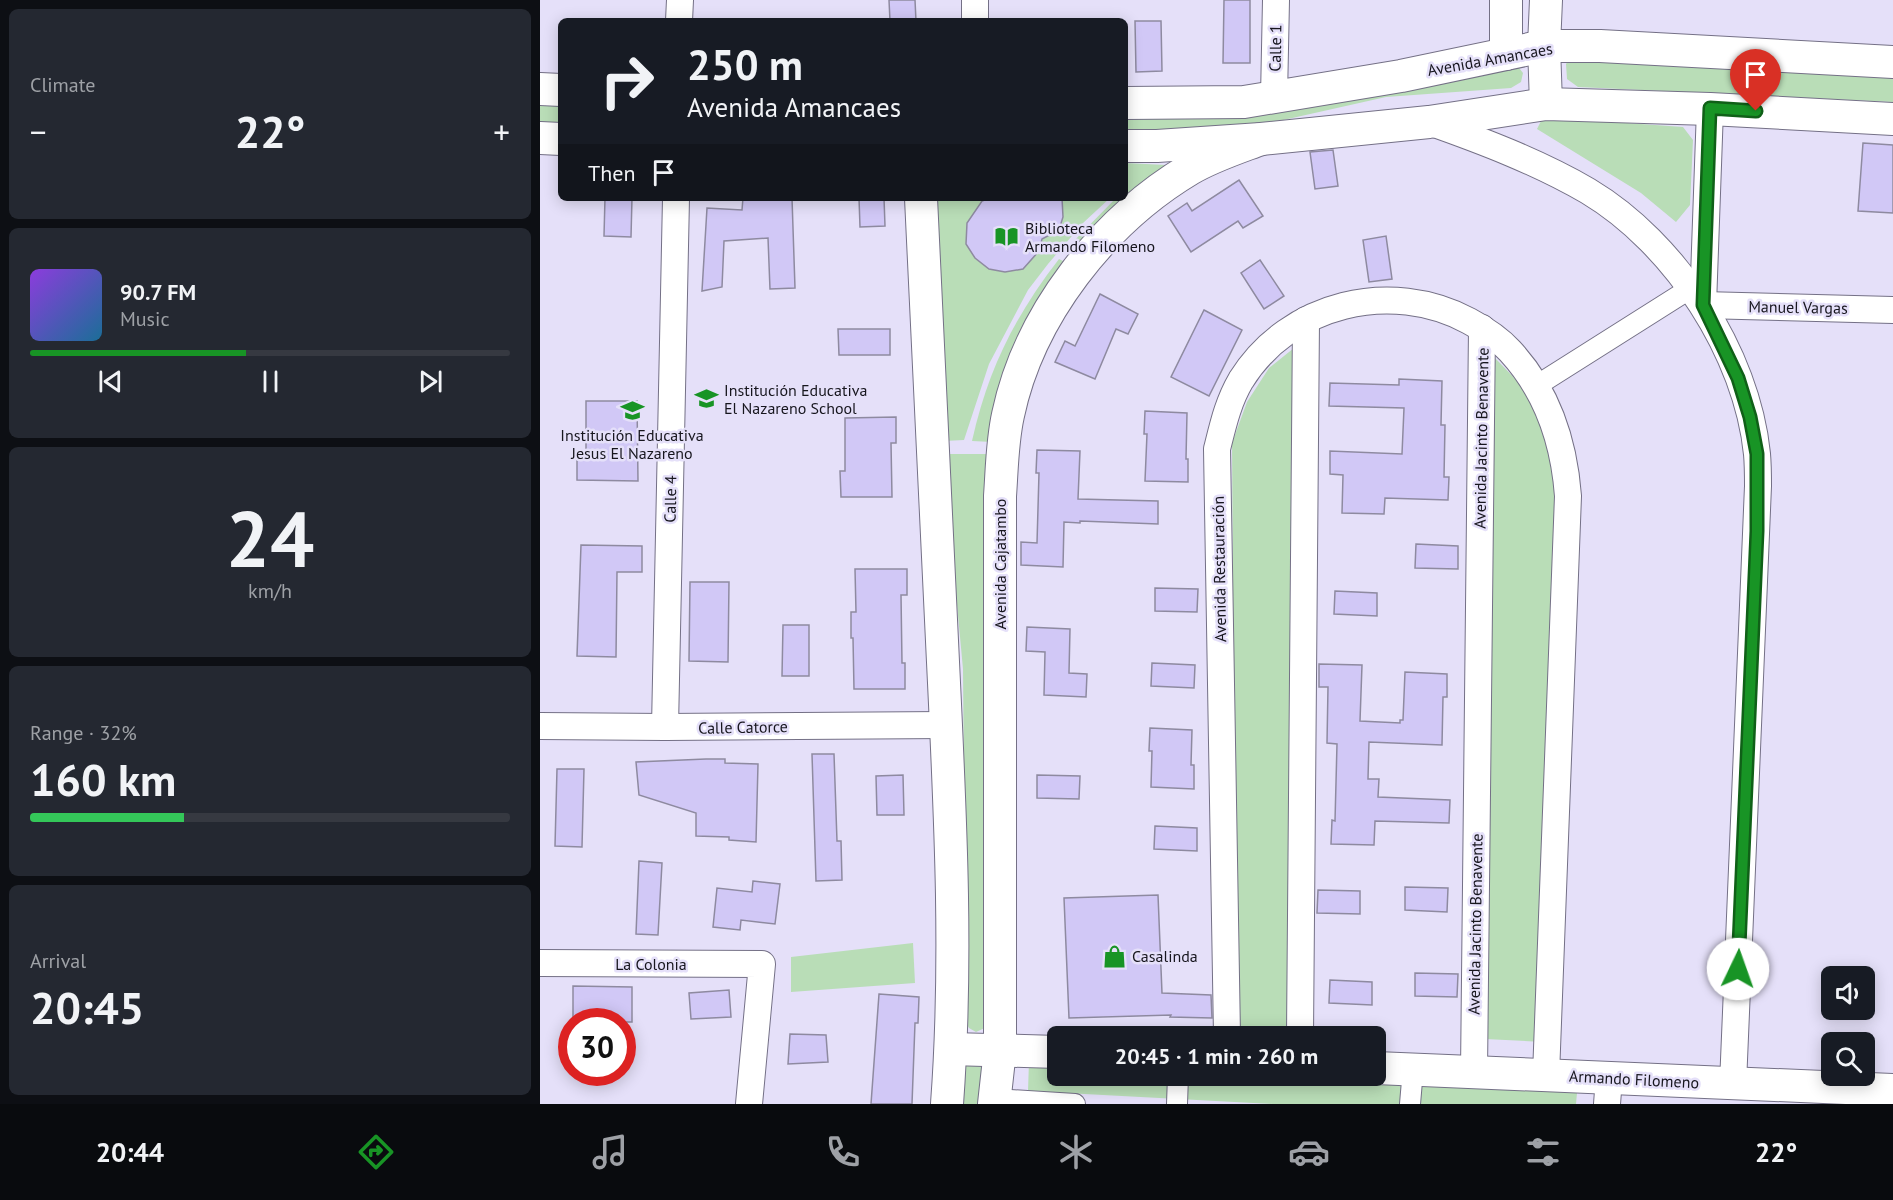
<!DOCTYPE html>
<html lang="en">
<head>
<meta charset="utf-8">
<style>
  :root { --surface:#171b24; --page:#242831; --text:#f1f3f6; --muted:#9ea1a6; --line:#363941; --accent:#189425 }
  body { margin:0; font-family:"PT Sans",sans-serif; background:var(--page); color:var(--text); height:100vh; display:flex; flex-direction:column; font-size:22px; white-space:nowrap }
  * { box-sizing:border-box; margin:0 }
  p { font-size:20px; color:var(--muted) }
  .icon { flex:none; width:33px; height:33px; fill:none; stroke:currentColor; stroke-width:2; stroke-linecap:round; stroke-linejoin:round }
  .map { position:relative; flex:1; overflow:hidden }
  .sheet { display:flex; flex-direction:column; gap:9px; padding:9px; background:#0d0f14; width:540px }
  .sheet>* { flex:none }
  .banner { position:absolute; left:18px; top:18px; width:570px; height:183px; border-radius:9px; box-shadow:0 3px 15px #0003; background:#171b24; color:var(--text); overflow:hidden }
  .tools { position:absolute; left:1281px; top:966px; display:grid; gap:12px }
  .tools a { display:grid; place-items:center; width:54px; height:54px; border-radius:9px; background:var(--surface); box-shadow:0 3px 15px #0003; font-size:30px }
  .speed { position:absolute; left:18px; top:1008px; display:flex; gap:12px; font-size:30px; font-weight:700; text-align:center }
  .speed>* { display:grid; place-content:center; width:78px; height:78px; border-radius:50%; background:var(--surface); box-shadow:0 3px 15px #0003; line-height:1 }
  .speed .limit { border:9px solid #d22; background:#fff; color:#111 }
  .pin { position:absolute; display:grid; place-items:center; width:51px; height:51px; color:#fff; margin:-62px -26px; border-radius:50% 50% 50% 0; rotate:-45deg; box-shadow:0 0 6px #0007 }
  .pin .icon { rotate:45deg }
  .me { position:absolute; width:66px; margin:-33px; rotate:3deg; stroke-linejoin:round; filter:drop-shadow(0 0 4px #0008) }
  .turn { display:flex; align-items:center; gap:21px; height:126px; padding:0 30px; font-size:27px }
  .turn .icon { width:78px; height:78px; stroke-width:2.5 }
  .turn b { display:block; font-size:42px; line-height:51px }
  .then { display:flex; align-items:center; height:57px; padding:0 30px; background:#0003; gap:12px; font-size:22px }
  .big { font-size:45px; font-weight:700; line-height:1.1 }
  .sheet .card { flex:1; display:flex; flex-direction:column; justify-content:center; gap:9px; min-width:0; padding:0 21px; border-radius:9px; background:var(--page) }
  .sheet .dial { align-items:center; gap:0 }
  .dial b { font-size:78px; line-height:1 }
  .song { display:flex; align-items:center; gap:18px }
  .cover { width:72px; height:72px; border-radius:9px; background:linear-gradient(135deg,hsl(270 70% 55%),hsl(200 70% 35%)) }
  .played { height:6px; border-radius:3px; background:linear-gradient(90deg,var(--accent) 45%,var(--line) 45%) }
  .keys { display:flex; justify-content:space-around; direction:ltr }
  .heat { display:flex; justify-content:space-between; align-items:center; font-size:33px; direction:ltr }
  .charge { height:9px; border-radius:4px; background:linear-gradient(90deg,#34c759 32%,var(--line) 0) }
  .trip { position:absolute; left:507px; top:1026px; width:339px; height:60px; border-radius:9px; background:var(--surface); box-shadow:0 3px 15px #0003; font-weight:700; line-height:60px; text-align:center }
  .menu { display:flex; height:96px; justify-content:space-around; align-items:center; background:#090b0e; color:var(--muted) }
  .menu .icon { width:42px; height:42px }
  .menu .active { color:var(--accent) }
  .menu b { font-size:27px; color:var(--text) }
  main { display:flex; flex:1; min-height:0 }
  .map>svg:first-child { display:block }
  .green { fill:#b9ddb7 }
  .building { fill:#d1c8f6; stroke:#8e8aa0; stroke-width:1.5 }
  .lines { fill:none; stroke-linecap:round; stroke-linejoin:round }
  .pedestrian-casing { stroke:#747086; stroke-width:22 }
  .minor-casing { stroke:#747086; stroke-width:28 }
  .tertiary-casing { stroke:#747086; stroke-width:34 }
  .pedestrian { stroke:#fff; stroke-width:20 }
  .minor { stroke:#fff; stroke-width:26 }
  .tertiary { stroke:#fff; stroke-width:32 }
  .route-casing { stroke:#106018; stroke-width:15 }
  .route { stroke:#189425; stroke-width:10 }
  .labels { text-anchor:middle; stroke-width:5; stroke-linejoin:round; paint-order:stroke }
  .street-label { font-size:16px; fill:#17161e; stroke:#e5e0f9 }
  .poi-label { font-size:16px; fill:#17161e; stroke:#e5e0f9; text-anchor:start }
</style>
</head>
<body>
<main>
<section class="sheet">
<div class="card"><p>Climate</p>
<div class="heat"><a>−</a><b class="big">22°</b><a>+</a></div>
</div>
<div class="card">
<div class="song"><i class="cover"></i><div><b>90.7 FM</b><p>Music</p></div></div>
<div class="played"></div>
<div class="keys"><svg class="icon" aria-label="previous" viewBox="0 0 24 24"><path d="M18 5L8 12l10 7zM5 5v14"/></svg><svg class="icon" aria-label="pause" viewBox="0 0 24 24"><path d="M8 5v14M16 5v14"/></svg><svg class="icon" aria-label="next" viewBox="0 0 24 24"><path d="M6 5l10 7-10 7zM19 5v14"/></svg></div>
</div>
<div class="card dial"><b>24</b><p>km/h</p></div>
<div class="card"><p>Range · 32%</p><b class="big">160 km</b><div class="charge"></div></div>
<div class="card"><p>Arrival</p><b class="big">20:45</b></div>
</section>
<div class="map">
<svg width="1353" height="1104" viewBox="0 0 1353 1104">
  <rect width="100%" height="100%" fill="#e5e0f9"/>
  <g class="green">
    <path d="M1029 60 1353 72V102L1038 87 1027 79 1026 64Z"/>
    <path d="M976 64 983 73 981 82 971 88 846 97 686 133 585 131V110Z"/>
    <path d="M0 101 21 102V124H0Z"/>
    <path d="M1003 117 1143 127 1153 140 1150 205 1136 222 1101 193 997 129Z"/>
    <path d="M585 163 626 165 591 194 534 253 528 247 576 198H585Z"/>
    <path d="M393 198H570L543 223 508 264 488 290 449 364 424 440 404 441Z"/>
    <path d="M519 259 525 262 452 442 432 441C448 369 475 316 519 259Z"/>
    <path d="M754 348 758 1036 696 1034 692 443 707 402 729 368Z"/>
    <path d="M954 357 985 389 1020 449 1003 1042 945 1039Z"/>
    <path d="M403 454H450L447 1027 436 1032 429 1028 426 1022 423 669Z"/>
    <path d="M373 943 375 983 251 992V957Z"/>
    <path d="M435 1060 442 1066V1104H417L422 1067 427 1061Z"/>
    <path d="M489 1061 517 1063 518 1076H732L1037 1093 1036 1104H733L488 1091Z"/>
  </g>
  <g class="building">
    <path d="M349 0H375L376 21H350Z"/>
    <path d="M684 0H710V63H683Z"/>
    <path d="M595 21H621L622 71 596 72Z"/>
    <path d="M1323 143 1353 145V213L1318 211Z"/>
    <path d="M793 150 798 186 775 189 770 152Z"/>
    <path d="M699 180 723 216 703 228 698 221 651 252 628 216 647 203 652 211Z"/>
    <path d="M65 198H92L91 237 64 236Z"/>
    <path d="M203 198H252L255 288 230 289 228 238 184 241 182 287 162 291 167 208 202 210Z"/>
    <path d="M319 198H344L345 226 320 227Z"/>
    <path d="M450 198H522L523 217 519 230 502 239 499 251 483 269 465 272 449 269 435 258 426 244 427 223 442 201Z"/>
    <path d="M846 236 852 279 829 282 823 240Z"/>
    <path d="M720 260 744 296 724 309 701 273Z"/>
    <path d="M560 294 598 314 588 334 576 329 555 379 515 362 525 341 535 346Z"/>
    <path d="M664 310 702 330 669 396 631 377Z"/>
    <path d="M298 329H350V355H299Z"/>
    <path d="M859 379 902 381 901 425H905L904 477H909L908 500 845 498 844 514 802 513 803 475 790 474V451L862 454 864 408 789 406 790 383 859 385Z"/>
    <path d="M46 401H97L98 481 37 480V454L46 455Z"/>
    <path d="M605 411 647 413 646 459H648V482L605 481 607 434H604Z"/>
    <path d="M356 417V443H351L352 497H301L300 471H305V418Z"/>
    <path d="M497 450 540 451 538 499 618 501V524L540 521V523L524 522 523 567 481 565V542L497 543 499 473H496Z"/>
    <path d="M876 544 918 546V569L875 568Z"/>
    <path d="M41 545 102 546V572H77L76 657 37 656Z"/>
    <path d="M315 569H367V595H361L362 663H365V689H314L313 638H311V612H316Z"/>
    <path d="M150 582H189L188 662 149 661Z"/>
    <path d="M615 588 658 589 657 612 615 611Z"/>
    <path d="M795 591 837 593V616L794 614Z"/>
    <path d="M243 625H269V676H242Z"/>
    <path d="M487 627 530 629 529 673 547 674 546 697 504 695 505 652 486 651Z"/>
    <path d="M612 663 655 665 654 688 611 686Z"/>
    <path d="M779 664 822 665 820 721 860 723V720H863L865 672 907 674V697H903L902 745 829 742 828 779H839L838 797 910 800 909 823 835 821 834 845 791 844 792 820 795 821 797 744 787 743 788 687H779Z"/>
    <path d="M610 728 652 730 651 765H654V789L611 787 612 751H609Z"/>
    <path d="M272 754H294L297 841H301L302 880 276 881Z"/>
    <path d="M166 759H185V763L218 764 216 842 189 840V837L156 836V813L99 795 96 762Z"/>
    <path d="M17 769H44L42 847 15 846Z"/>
    <path d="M363 775 364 815H337L336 776Z"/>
    <path d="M497 775 540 776 539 799 497 798Z"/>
    <path d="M615 826 657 828V851L614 849Z"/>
    <path d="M99 861 122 863 118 935 96 934Z"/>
    <path d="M213 881 240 884 235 924 201 920 200 930 173 927 177 888 212 892Z"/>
    <path d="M865 887 908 888 907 912 865 910Z"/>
    <path d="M778 890 820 891V914L777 913Z"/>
    <path d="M618 895 622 993 671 995 672 1018 630 1017 631 1015 529 1018 524 898Z"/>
    <path d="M875 973 918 974 917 997 875 996Z"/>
    <path d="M790 980 832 982V1005L789 1003Z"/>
    <path d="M33 986 92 987V1022H33Z"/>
    <path d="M189 990 191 1017 151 1019 149 993Z"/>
    <path d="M339 994 379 997 378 1023H375L372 1104H331Z"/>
    <path d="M250 1034 286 1035 288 1062 248 1064Z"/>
  </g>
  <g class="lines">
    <defs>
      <g id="pedestrian">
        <path d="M996 386 1151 288"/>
        <path d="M455 1099 535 1104"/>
        <path d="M637 1104 638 1076"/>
        <path d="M870 1104 873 1069"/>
      </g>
      <g id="minor">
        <path d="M139 21 140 0"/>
        <path d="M435 21V0"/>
        <path d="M734 97 736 0"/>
        <path d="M889 122C943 141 998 162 1048 191 1135 243 1207 353 1217 454 1218 465 1218 476 1218 486L1193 1084"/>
        <path d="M1163 305 1170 109"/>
        <path d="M1163 305 1353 310"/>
        <path d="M0 726 125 727 406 725"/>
        <path d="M125 727 136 198"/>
        <path d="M0 963 222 964 209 1104"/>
        <path d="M687 1036 677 449C683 425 688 402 701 380 749 303 851 279 929 321 944 329 959 339 970 351 1007 391 1024 442 1028 496L1006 1075"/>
        <path d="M760 1036 766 320"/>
        <path d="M934 1072 942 328"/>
        <path d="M1067 1104 1069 1078"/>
      </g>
      <g id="tertiary">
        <path d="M1006 0 1004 46 1006 104"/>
        <path d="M966 54V0"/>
        <path d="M0 89 21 90"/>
        <path d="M585 103 704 102 861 76 1004 46H1060L1353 62"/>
        <path d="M0 138 21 139"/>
        <path d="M585 146H617L721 139 889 122 1006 104 1170 109 1353 119"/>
        <path d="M381 198C388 353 395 508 403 662 410 809 418 957 407 1104"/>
        <path d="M411 1049 518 1052"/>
        <path d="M836 1068 1353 1090"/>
        <path d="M454 1104 460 1050V496C462 469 462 442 468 415 489 315 563 221 650 169 672 156 697 148 721 139"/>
      </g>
    </defs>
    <use href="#pedestrian" class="pedestrian-casing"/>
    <use href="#minor" class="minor-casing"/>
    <use href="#tertiary" class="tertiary-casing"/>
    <use href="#pedestrian" class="pedestrian"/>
    <use href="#minor" class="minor"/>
    <use href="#tertiary" class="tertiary"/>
  </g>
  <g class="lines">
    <defs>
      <path id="route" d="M1198 969 1217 531V454L1210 417 1198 378 1163 305 1170 108 1216 111"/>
    </defs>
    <use href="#route" class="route-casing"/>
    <use href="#route" class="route"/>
  </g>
  <defs>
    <symbol id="library-bare" viewBox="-9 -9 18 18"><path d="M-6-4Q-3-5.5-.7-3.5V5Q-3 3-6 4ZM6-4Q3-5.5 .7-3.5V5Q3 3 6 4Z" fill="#189425" stroke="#e5e0f9" stroke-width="2.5" paint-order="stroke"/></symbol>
    <symbol id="school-bare" viewBox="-9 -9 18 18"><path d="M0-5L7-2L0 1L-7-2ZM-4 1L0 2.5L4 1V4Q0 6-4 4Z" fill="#189425" stroke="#e5e0f9" stroke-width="2.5" paint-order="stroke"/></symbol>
    <symbol id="shop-bare" viewBox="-9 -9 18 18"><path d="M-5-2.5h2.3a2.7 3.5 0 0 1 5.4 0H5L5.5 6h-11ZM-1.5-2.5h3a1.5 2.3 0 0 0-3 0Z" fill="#189425" stroke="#e5e0f9" stroke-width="2.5" paint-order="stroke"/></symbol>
  </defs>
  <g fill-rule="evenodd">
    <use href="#library-bare" x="450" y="220" width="33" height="33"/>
    <use href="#school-bare" x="150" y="382" width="33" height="33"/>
    <use href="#school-bare" x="76" y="394" width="33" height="33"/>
    <use href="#shop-bare" x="558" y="940" width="33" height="33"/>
  </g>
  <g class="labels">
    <g class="street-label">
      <text transform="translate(735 48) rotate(-89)" y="6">Calle 1</text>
      <text transform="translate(950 59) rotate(-10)" y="6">Avenida Amancaes</text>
      <text transform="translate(1258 307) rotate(1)" y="6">Manuel Vargas</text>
      <text transform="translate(941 438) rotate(-89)" y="6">Avenida Jacinto Benavente</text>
      <text transform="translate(130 499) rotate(-89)" y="6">Calle 4</text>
      <text transform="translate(460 564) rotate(-90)" y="6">Avenida Cajatambo</text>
      <text transform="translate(679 569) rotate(-91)" y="6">Avenida Restauración</text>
      <text transform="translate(203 727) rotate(-1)" y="6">Calle Catorce</text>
      <text transform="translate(935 924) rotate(-89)" y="6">Avenida Jacinto Benavente</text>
      <text x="111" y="970">La Colonia</text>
      <text transform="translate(1094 1079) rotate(3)" y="6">Armando Filomeno</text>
    </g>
    <g class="poi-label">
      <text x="485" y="234">Biblioteca<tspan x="485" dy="18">Armando Filomeno</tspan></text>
      <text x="184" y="396">Institución Educativa<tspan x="184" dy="18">El Nazareno School</tspan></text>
      <text x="92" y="441" text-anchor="middle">Institución Educativa<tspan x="92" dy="18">Jesus El Nazareno</tspan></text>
      <text x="592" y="962">Casalinda</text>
    </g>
  </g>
</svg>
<div class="tools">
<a><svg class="icon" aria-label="sound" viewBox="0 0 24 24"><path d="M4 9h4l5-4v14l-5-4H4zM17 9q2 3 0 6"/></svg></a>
<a><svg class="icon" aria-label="search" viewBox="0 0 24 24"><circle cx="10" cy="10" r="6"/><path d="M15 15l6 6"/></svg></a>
</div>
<div class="speed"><div class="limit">30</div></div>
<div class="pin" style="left:1216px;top:111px;background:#d93025"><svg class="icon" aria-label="arrive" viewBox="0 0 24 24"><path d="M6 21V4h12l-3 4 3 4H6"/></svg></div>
<svg class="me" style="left:1198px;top:969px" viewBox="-20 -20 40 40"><circle r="19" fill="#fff"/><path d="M0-13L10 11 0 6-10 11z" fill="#189425"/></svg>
<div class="trip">20:45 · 1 min · 260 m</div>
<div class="banner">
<div class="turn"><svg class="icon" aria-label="right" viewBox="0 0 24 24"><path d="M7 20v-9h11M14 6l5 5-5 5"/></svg><div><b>250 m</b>Avenida Amancaes</div></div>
<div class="then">Then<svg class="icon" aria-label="arrive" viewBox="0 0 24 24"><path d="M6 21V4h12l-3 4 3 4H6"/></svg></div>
</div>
</div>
</main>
<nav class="menu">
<b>20:44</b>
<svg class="icon active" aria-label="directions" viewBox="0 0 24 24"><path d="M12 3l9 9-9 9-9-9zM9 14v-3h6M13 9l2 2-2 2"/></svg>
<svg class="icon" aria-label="music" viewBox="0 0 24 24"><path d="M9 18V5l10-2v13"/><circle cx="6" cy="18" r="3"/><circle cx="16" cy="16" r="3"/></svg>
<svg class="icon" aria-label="phone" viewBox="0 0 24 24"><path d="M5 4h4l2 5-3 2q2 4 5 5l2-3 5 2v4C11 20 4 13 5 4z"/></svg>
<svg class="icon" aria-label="climate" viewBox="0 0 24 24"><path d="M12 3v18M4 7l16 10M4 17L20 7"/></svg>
<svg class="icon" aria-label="car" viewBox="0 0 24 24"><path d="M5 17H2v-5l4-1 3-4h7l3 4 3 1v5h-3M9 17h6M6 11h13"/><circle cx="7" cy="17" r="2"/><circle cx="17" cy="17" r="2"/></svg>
<svg class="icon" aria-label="filters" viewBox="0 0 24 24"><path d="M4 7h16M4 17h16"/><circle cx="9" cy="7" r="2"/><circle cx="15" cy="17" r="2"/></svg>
<b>22°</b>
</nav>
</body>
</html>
